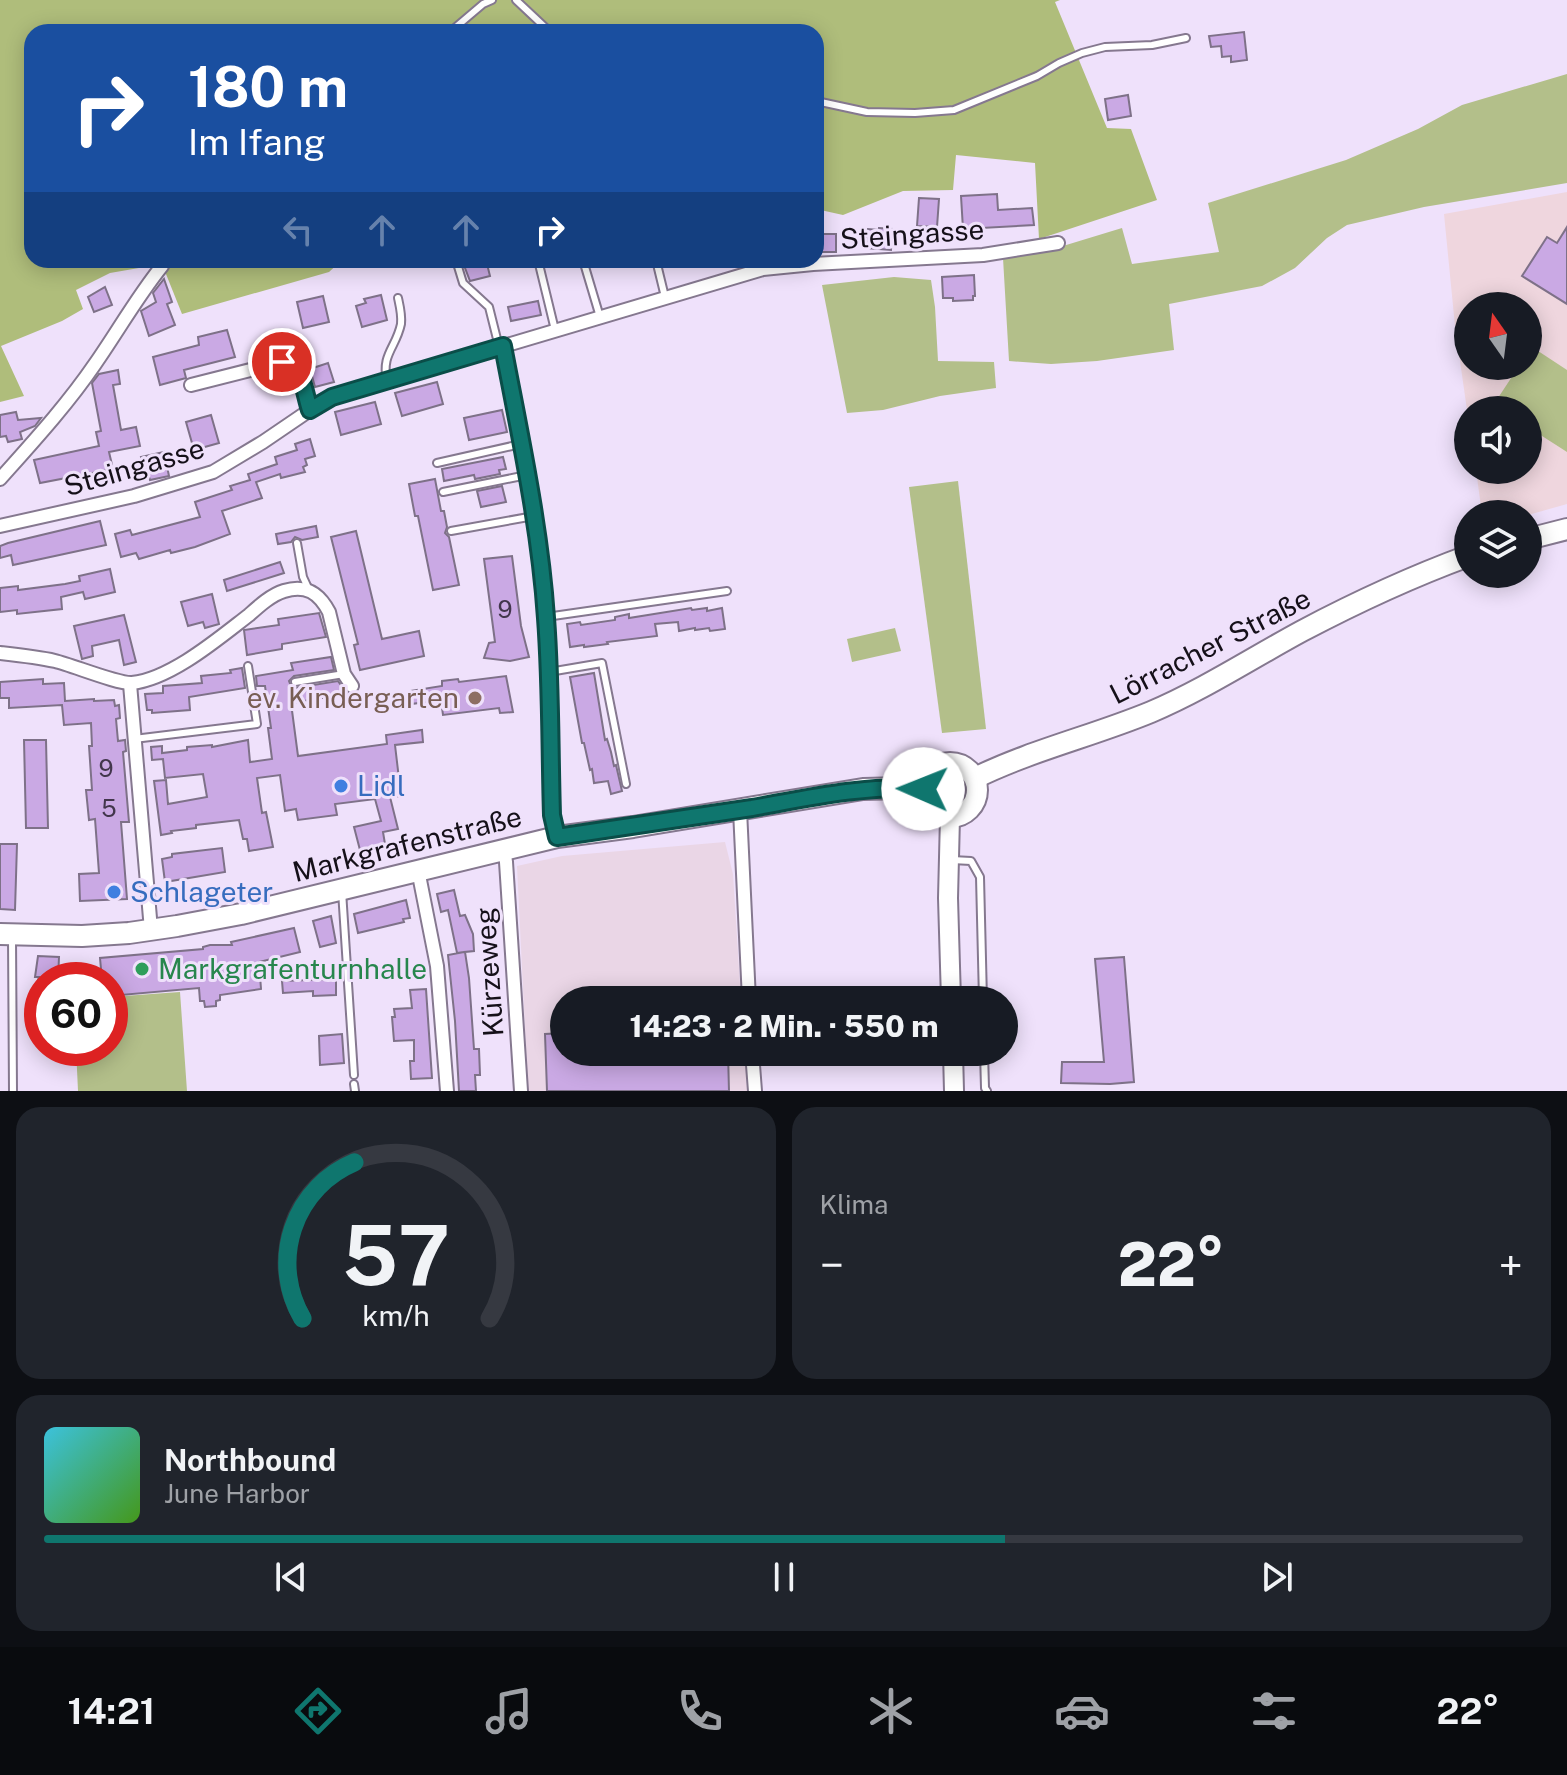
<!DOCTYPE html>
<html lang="de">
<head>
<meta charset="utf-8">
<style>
  :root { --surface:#171b24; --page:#20242c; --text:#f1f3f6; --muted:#9ea1a6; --line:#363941; --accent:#0f766e }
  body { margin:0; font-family:"Public Sans",sans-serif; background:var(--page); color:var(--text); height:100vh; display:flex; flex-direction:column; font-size:30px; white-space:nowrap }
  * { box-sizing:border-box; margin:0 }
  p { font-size:26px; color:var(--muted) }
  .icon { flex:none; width:44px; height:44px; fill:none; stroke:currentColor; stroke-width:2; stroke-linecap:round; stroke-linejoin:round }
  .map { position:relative; height:1091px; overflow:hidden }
  .side { display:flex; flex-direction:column; gap:16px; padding:16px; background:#0d0f14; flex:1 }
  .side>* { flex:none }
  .top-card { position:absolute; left:24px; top:24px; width:800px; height:244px; border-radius:24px; box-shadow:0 4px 20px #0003; background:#1a4fa0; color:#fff; overflow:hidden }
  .needle { width:52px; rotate:346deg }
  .controls { position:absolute; left:1454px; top:292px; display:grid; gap:16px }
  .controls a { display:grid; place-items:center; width:88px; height:88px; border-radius:50%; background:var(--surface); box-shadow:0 4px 20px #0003; font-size:40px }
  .speed { position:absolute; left:24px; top:962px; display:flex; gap:16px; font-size:40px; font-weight:700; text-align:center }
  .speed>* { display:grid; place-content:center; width:104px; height:104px; border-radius:50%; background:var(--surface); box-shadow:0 4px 20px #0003; line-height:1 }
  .speed .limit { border:12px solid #d22; background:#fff; color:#111 }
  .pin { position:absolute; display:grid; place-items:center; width:68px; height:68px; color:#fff; margin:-34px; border:4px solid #fff; border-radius:50%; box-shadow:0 2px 8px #0007 }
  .me { position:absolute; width:88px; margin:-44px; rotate:271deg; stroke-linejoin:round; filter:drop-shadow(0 0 6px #0008) }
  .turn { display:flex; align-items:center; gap:28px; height:168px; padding:0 32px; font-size:36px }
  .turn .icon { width:104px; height:104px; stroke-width:2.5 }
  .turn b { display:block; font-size:56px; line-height:68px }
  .lanes { display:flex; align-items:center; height:76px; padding:0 32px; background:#0003; justify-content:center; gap:40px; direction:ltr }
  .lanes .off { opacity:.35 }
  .big { font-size:60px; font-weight:800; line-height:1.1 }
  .side .widget { flex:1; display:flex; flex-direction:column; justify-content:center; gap:12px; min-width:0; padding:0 28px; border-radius:24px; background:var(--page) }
  .side .dial { align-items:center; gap:0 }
  .dial svg { height:208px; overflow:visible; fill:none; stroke:var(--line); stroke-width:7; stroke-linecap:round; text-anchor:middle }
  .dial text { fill:var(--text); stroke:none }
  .song { display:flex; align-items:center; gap:24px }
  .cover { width:96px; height:96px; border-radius:12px; background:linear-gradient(135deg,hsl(190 70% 55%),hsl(100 70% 35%)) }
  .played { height:8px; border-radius:4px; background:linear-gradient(90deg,var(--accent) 65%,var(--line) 65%) }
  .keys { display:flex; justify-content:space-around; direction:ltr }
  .heat { display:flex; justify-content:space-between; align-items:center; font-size:44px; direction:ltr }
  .side .tiles { flex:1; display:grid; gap:16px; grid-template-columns:1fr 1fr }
  .widget:last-child { grid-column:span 2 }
  .trip { position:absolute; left:550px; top:986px; width:468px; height:80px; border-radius:40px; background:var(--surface); box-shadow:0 4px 20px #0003; font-weight:800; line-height:80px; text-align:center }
  .menu { display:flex; height:128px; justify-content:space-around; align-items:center; background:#090b0e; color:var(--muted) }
  .menu .icon { width:56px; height:56px }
  .menu .on { color:var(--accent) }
  .menu b { font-size:36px; color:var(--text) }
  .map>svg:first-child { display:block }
  .commercial { fill:#ead6e6 }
  .education { fill:#efd6de; fill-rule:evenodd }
  .green { fill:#b3bf8a }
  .forest { fill:#afbd7b }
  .building { fill:#caa9e4; stroke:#7e7188; stroke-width:2 }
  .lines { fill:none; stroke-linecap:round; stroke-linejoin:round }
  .lane-casing { stroke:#85788f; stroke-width:10 }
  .street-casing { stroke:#85788f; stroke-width:16 }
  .secondary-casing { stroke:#85788f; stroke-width:22 }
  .primary-casing { stroke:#85788f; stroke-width:24 }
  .lane { stroke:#fff; stroke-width:6 }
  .street { stroke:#fff; stroke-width:12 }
  .secondary { stroke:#fff; stroke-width:18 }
  .primary { stroke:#fff; stroke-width:20 }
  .route-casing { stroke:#0a4d48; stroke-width:20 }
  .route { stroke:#0f766e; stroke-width:14 }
  .education-dot { fill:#8d6e63; stroke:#efe1fb; stroke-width:3 }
  .shop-dot { fill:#3f7fe0; stroke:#efe1fb; stroke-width:3 }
  .leisure-dot { fill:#2e9e5b; stroke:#efe1fb; stroke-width:3 }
  .labels { text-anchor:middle; stroke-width:6; stroke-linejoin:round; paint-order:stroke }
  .number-label { font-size:24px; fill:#42364c }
  .street-label { font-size:28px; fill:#151019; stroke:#efe1fb }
  .education-label { font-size:28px; fill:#785e54; stroke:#efe1fb; text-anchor:end }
  .shop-label { font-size:28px; fill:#366cbe; stroke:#efe1fb; text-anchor:start }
  .leisure-label { font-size:28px; fill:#27864d; stroke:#efe1fb; text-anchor:start }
</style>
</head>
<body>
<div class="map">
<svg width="1567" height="1091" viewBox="0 0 1567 1091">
  <rect width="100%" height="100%" fill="#efe1fb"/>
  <path class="commercial" d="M725 842 733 874 741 1000H564V1052H745L747 1091H528L517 866 562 856Z"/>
  <path class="education" d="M1567 192V504L1528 515 1482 514 1476 470H1528V410H1468V417L1455 326 1444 214ZM1468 306H1528V366H1468Z"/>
  <g class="green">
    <path d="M1567 74V183L1424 207 1347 225 1327 238 1295 268 1262 286 1169 304 1174 350 1097 361 1051 364 1009 361 1003 258 1040 253 1122 228 1132 264 1219 252 1208 203 1346 160 1418 129 1462 105Z"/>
    <path d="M894 277 931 280 935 307 938 361 994 362 996 388 940 396 883 410 847 413 822 285Z"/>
    <path d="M1532 347 1567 370V452L1528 427V410H1502L1494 404 1519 366H1528V352Z"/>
    <path d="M958 481 986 729 942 733 909 487Z"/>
    <path d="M895 628 901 651 852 662 847 639Z"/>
    <path d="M180 992 187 1091H78L76 1048H110V997Z"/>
  </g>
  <path class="forest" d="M0 0H1060L1055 2 1107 128 1131 129 1157 200 1039 239 1035 163 956 155 953 190 903 191 843 215 816 209V32H32V260H342L329 272 182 314 162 264 110 273 76 290 83 309 62 321 1 346 24 396 0 402Z"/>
  <g class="building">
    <path d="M1244 32 1247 60 1231 62V56L1222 57 1221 46 1211 47 1209 36Z"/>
    <path d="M1128 95 1131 116 1108 120 1105 99Z"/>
    <path d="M997 194 998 210 1032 208 1034 225 963 229 961 196Z"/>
    <path d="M919 198 939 199 937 227 917 226Z"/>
    <path d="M1567 227V304L1522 276 1547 237 1557 243Z"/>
    <path d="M879 228 892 229 891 250 866 248 868 229 879 230Z"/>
    <rect x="816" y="234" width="20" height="18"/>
    <path d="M462 260H486L490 276 470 281Z"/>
    <path d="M974 275 975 296H973V300L953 301V298H943L942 277Z"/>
    <path d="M164 279 172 302 167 304 175 325 149 336 141 311 156 302 153 293Z"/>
    <path d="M105 287 112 305 94 312 88 297Z"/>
    <path d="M381 295 387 320 362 327 356 306 366 303 364 299Z"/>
    <path d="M323 296 329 322 303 328 297 302Z"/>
    <path d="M538 301 541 315 511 321 508 307Z"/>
    <path d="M227 330 235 357 184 370 186 378 160 385 153 357 199 345 198 337Z"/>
    <path d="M328 363 334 382 315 387 310 369Z"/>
    <path d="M118 370 120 384 113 385 121 430 136 427 140 446 109 452 113 469 40 483 34 460 99 446 96 432 101 431 92 383 99 374Z"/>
    <path d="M437 382 443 404 402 416 395 393Z"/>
    <path d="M375 402 381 424 341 435 335 412Z"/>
    <path d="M502 410 507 432 469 440 464 418Z"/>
    <path d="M16 412 18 420 41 418 35 426 20 432 22 439 8 442 6 436 0 437V415Z"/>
    <path d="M211 415 219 443 194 450 186 422Z"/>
    <path d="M310 439 315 456 305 459 307 465 303 467 305 472 281 478 280 474 256 482 262 498 222 511 230 534 195 547 171 553 170 550 139 559 136 553 121 557 115 534 130 530 132 535 200 517 195 502 232 490 230 486 250 480 248 474 277 464 275 457 297 450 295 444Z"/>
    <path d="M164 452 169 476 150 480 148 474H145L141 457Z"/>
    <path d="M503 457 506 469 499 470 500 474 475 479 474 475 444 481 442 469Z"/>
    <path d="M435 479 441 511H444L447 527 445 533 449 537 459 585 433 590 418 516H415L409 484Z"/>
    <path d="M502 486 506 502 481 507 477 491Z"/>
    <path d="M100 521 106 545 13 565 11 555 0 558V546L8 543Z"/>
    <path d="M316 526 318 537 302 540 295 537 291 542 278 544 276 534Z"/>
    <path d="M356 531 382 639 419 631 424 656 360 670 354 645 358 644 331 537Z"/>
    <path d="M512 556 521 626 529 657 510 661 484 658 489 643 495 642 484 559Z"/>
    <path d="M280 562 284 573 227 591 224 580Z"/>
    <path d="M110 569 115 592 85 599 83 592 61 597 62 609 17 614V610L0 612V588L18 586V590L65 584 80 581 79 576Z"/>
    <path d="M212 594 219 624 205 628 203 622 188 626 181 602Z"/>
    <path d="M691 608 692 610 707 608V611L722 608 725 629 710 631 709 628 695 630V628L679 631 678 622 655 624 657 636 607 642 608 644 584 647V645L570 647 567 624 580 622 581 625 615 620V617L629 614V618Z"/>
    <path d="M319 613 326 637 282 644V649L247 655 244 630 279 625 278 619Z"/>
    <path d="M124 615 136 662 124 665 119 640 92 646 93 656 82 659 74 626Z"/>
    <path d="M331 657 334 670 294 676 289 681 291 686 295 688 338 681 347 694 291 703 298 756 387 744 386 735 422 730 423 742 395 745 401 796 390 797 398 829 383 832 385 844 360 850 354 827 381 821 375 799 335 804 337 815 298 820 296 809 285 811 280 775 257 778 262 813 266 812 273 847 249 851 247 839H243L239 820 196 825V828L171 831 172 833 161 835 154 781 166 780 168 804 207 797 203 774 165 778 163 759 152 760 151 747 162 746V753L187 750V747L212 745V747L248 740 250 762 272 759 268 728H271L265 686H257L256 676 293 670 291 663Z"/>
    <path d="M242 668 245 688 189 697 190 710 152 713V710H147L145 694 163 693V686L202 683 201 676 231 673 230 670Z"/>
    <path d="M594 673 605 740 607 739 611 752 614 766 616 765 622 791 611 794 608 781 594 783 592 769 590 770 584 743H582L570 677Z"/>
    <path d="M506 676 513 712 500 713 499 708 443 715 441 700 411 704 410 691 442 686V681L458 679 459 682Z"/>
    <path d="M43 679V684L64 683 65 701 94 699V701L114 700 115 706 119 705 120 718 116 719 118 741 125 740 126 751 123 752 129 822H121L127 899 80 901 79 874 99 873 95 819 89 820 86 790H92L89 746H92L91 723 64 725 62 705 9 708V698H0V682Z"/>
    <path d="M24 740H46L48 828H26Z"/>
    <path d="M0 844H17L15 910 0 909Z"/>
    <path d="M222 848 225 872 165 882 162 859 172 857V854Z"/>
    <path d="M454 890 460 916 465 915 473 934 474 951 465 952 469 978 474 1049H479L480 1075H475L476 1091H459L455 1021 448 955 464 952 457 953 448 910 441 912 437 894Z"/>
    <path d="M406 900 410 918 403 919 404 922 358 933 354 914Z"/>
    <path d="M331 916 336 943 320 947 313 921Z"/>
    <path d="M294 928 300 952 259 962 261 989 220 995V1000L216 1001V1006L205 1007 204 1001H200L199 988 110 996V980H102L100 958 203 949V947L210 945H232L231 942Z"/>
    <path d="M38 956 59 957 58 980H38L39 977H35Z"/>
    <path d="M1124 957 1134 1082 1110 1084 1061 1083 1062 1062H1104L1095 959Z"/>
    <path d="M336 979V995L313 996V991L283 993 282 981Z"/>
    <path d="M426 989 432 1078 411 1079 410 1061H414V1040L394 1041 392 1017H395L394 1009 412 1008 410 990Z"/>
    <path d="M564 1033V1052H728L729 1091H547L545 1034Z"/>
    <path d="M342 1034 344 1063 320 1065 319 1036Z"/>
  </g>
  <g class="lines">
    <defs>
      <g id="lane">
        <path d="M516 0 550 32"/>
        <path d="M450 32 483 4 492 0"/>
        <path d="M816 101 867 112 915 113 954 110 1037 76 1059 63 1082 53 1105 47 1152 45 1186 38"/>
        <path d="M456 260 463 283 489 307 499 347"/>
        <path d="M538 260 555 330"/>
        <path d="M583 260 600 317"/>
        <path d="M656 260 665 297"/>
        <path d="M387 381C381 354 396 348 401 324 402 315 400 307 398 298"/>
        <path d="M437 463 521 444"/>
        <path d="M443 492 527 475"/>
        <path d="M451 531 534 516"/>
        <path d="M297 543 303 577 309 590"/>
        <path d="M546 617 727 591"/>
        <path d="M549 672 602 663 626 784"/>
        <path d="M295 682 344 674"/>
        <path d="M134 739 257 724 248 666"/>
        <path d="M952 860 971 861 980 877 983 1000"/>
        <path d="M342 891 354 1075"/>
        <path d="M12 938 13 1091"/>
        <path d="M984 1052 985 1088 987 1091"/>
        <path d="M354 1084 355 1091"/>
      </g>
      <g id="street">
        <path d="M503 346 538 538 546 617 552 815 557 837"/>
        <path d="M191 385 282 362C303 365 304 392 310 410"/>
        <path d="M0 479C33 442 67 405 95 364 118 331 137 297 162 266"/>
        <path d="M0 526 134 496 213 472 263 442 310 410 332 397 763 269 813 264 983 255 1058 243"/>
        <path d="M0 653C18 655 37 657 55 661 72 665 118 684 132 683 171 679 219 638 249 615 259 606 271 595 284 591 306 584 319 593 329 612L344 674 352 686"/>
        <path d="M130 684 151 930"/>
        <path d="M740 810 749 1000"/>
        <path d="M504 849 506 862 521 1091"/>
        <path d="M418 870 437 966 447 1091"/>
        <path d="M752 1052 755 1091"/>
      </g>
      <g id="secondary">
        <path d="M950 817 948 898 951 1000"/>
        <path d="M953 1052 954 1091"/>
      </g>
      <g id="primary">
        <path d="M1528 539 1567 529"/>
        <circle cx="950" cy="790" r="27"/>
        <path d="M975 778C1032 750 1093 736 1151 712 1203 690 1252 658 1302 631 1355 603 1411 577 1468 556"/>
        <path d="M0 934 82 936 129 933 177 926 241 914 557 837 633 827 863 789 903 788 923 789"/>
      </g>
    </defs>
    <use href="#lane" class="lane-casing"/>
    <use href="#street" class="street-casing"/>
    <use href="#secondary" class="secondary-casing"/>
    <use href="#primary" class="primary-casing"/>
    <use href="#lane" class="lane"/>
    <use href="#street" class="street"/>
    <use href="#secondary" class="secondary"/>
    <use href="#primary" class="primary"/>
  </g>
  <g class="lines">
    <defs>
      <path id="route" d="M282 362C303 365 304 392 310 410L332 397 503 346C520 436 540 527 546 618 551 684 550 749 552 815L557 837C622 827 687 818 752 808 808 798 865 785 923 789"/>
    </defs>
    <use href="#route" class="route-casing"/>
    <use href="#route" class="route"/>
  </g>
  <circle class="education-dot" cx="475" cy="698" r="8"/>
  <g class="shop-dot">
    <circle cx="341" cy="786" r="8"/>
    <circle cx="114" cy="892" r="8"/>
  </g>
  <circle class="leisure-dot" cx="142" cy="969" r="8"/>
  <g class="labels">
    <g class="number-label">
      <text x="505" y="618">9</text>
      <text x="106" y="777">9</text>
      <text x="109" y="817">5</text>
    </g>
    <g class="street-label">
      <text transform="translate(912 234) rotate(-4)" y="10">Steingasse</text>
      <text transform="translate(134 467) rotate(-16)" y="10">Steingasse</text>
      <text transform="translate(1210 646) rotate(-27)" y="10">Lörracher Straße</text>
      <text transform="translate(407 844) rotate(-14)" y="10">Markgrafenstraße</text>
      <text transform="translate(489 972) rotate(-94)" y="10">Kürzeweg</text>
    </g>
    <g class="education-label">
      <text x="459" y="708">ev. Kindergarten</text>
    </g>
    <g class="shop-label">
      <text x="357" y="796">Lidl</text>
      <text x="130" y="902">Schlageter</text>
    </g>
    <g class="leisure-label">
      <text x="158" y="979">Markgrafenturnhalle</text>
    </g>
  </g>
</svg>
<div class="controls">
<a><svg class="needle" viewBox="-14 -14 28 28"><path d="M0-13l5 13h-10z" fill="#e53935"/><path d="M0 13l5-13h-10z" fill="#9ea1a6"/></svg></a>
<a><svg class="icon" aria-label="sound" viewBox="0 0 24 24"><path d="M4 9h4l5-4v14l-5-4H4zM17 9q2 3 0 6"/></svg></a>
<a><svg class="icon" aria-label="layers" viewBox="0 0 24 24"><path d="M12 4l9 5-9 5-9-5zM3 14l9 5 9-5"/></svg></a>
</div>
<div class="speed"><div class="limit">60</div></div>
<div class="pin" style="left:282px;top:362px;background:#d93025"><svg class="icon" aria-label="arrive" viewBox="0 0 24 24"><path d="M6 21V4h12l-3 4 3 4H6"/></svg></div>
<svg class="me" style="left:923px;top:789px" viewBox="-20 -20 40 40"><circle r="19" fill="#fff"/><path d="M0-13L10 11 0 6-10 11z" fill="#0f766e"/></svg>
<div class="trip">14:23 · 2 Min. · 550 m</div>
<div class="top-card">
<div class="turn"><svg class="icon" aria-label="right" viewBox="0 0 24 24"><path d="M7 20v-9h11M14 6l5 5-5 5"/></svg><div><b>180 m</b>Im Ifang</div></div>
<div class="lanes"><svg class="icon off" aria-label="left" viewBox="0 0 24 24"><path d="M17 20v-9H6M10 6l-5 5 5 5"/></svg><svg class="icon off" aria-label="ahead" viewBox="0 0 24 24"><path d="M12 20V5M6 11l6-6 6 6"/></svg><svg class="icon off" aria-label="ahead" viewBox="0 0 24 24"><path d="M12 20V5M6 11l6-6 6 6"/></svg><svg class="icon" aria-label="right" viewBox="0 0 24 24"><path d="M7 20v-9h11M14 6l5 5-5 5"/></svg></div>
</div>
</div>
<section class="side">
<div class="tiles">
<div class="widget dial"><svg viewBox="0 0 100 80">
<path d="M14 69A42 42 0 1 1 86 69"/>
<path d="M14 69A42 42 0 0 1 34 9" stroke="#0f766e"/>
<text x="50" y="56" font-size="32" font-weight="700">57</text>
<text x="50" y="72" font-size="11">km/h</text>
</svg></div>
<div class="widget"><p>Klima</p>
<div class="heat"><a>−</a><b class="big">22°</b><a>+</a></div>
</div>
<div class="widget">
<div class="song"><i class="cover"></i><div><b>Northbound</b><p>June Harbor</p></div></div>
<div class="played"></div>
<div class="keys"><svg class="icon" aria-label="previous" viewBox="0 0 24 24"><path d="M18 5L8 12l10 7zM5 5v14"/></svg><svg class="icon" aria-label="pause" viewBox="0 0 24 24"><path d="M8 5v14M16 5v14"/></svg><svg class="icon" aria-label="next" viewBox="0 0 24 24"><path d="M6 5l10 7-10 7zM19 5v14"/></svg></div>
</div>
</div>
</section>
<nav class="menu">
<b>14:21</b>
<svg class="icon on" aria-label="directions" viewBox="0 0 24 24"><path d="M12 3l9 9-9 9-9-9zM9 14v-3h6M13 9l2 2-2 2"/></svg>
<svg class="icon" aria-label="music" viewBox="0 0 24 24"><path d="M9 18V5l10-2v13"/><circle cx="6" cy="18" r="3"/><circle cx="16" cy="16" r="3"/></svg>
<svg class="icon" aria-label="phone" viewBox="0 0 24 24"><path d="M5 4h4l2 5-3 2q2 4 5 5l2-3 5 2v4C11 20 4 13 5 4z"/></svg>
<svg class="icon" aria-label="climate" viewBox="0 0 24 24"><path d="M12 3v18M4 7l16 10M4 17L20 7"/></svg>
<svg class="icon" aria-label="car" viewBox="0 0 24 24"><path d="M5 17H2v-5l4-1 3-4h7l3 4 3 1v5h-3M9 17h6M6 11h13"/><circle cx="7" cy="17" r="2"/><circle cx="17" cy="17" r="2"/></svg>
<svg class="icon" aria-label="filters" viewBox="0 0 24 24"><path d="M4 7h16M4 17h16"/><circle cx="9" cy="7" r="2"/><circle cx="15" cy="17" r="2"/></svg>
<b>22°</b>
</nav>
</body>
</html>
